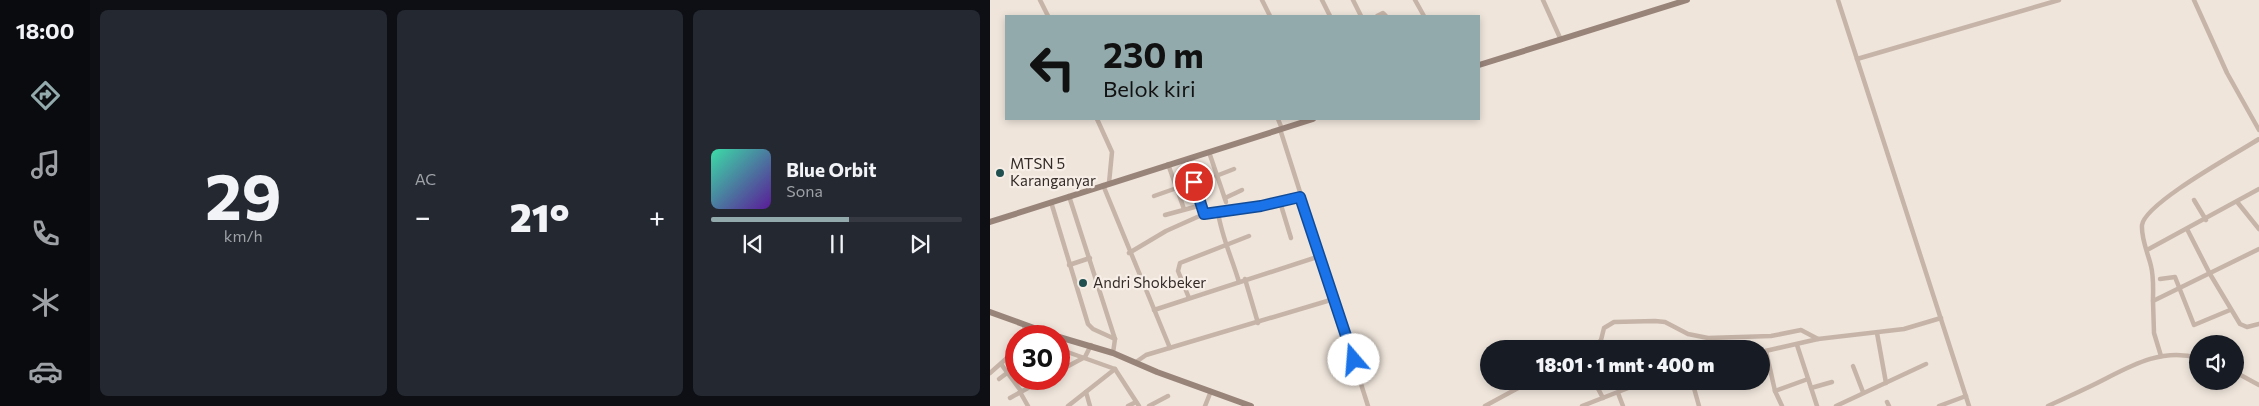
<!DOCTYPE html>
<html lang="id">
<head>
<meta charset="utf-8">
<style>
  :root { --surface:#171b24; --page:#242831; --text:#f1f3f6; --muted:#9ea1a6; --line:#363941; --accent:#93aaac }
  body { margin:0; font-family:Commissioner,sans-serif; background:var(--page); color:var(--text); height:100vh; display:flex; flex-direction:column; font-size:19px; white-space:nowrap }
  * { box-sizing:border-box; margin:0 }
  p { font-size:16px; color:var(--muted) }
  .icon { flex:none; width:28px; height:28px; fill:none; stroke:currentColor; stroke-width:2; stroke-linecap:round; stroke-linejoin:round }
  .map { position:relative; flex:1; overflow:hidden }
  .drawer { display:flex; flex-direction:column; gap:10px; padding:10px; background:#0d0f14; width:900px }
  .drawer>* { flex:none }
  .hud { position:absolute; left:15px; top:15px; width:475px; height:105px; border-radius:0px; box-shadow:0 2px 8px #0003; background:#93aaac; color:#111; overflow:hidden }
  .fabs { position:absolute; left:1199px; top:335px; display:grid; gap:10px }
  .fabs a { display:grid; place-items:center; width:55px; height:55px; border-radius:50%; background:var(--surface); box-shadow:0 2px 8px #0003; font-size:25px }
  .speed { position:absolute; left:15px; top:325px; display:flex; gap:10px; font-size:25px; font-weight:700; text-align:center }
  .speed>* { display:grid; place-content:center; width:65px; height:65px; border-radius:50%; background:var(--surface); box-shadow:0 2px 8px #0003; line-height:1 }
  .speed .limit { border:8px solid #d22; background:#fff; color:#111 }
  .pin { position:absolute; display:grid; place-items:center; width:42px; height:42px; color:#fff; margin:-21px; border:2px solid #fff; border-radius:50%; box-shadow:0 1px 5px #0007 }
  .me { position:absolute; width:55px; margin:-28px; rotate:342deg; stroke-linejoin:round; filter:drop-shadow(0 0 4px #0008) }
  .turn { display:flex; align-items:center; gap:18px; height:105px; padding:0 15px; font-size:22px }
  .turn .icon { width:65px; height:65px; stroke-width:2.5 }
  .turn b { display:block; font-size:35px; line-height:42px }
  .big { font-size:38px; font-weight:800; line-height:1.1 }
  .drawer .widget { flex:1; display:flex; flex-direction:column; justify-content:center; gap:8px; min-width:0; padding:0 18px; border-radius:8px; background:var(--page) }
  .drawer .dial { align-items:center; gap:0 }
  .dial b { font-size:65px; line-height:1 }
  .song { display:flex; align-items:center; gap:15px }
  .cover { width:60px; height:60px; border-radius:8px; background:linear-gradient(135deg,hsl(160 70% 55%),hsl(270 70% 35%)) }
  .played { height:5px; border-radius:2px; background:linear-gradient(90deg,var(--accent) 55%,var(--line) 55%) }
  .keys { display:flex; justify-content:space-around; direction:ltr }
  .heat { display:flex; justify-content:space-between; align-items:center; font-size:28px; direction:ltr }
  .drawer .tiles { flex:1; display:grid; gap:10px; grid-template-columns:repeat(3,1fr) }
  .trip { position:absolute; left:490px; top:340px; width:290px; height:50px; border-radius:25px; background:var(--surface); box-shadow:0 2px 8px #0003; font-weight:800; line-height:50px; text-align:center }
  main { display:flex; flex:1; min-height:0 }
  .tabs { display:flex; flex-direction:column; width:90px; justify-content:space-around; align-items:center; background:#090b0e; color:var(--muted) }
  .tabs .icon { width:35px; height:35px }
  .tabs .selected { color:var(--accent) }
  .tabs b { font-size:22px; color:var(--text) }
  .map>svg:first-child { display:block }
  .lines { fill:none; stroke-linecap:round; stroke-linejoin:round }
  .minor { stroke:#c6b4a8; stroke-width:4.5 }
  .secondary { stroke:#99847a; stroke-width:6 }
  .route-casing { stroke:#114b97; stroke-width:12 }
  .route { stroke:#1a73e8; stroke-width:9 }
  .poi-dot { fill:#215051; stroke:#f7efe7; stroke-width:2 }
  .labels { text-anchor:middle; stroke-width:4.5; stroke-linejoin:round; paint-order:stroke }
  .poi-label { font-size:15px; fill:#342b28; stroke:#f7efe7; text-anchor:start }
</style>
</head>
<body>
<main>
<nav class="tabs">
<b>18:00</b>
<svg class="icon selected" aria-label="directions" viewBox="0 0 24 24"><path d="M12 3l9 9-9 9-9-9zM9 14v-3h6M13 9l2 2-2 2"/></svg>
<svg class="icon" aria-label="music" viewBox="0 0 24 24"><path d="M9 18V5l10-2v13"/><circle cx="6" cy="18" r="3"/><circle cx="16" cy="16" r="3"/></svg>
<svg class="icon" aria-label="phone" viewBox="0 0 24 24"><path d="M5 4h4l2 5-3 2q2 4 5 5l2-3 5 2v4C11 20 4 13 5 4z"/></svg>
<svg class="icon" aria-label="climate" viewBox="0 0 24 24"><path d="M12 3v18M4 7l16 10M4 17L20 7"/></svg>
<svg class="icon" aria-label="car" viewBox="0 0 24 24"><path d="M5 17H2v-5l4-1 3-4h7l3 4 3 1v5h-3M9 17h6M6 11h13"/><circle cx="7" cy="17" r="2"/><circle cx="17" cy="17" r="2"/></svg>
</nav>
<section class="drawer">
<div class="tiles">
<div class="widget dial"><b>29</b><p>km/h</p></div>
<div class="widget"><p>AC</p>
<div class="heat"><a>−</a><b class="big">21°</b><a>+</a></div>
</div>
<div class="widget">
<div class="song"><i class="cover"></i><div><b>Blue Orbit</b><p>Sona</p></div></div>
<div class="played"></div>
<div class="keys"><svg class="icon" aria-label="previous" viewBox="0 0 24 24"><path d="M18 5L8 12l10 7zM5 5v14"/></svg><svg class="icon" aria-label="pause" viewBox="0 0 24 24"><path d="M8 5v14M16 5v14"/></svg><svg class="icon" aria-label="next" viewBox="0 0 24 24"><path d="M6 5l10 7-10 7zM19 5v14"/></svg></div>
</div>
</div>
</section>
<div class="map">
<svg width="1269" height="406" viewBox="0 0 1269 406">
  <rect width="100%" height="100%" fill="#efe5db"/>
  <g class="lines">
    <g class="minor">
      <path d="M50 0 58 16"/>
      <path d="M272 0 280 16"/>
      <path d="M332 0 340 16"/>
      <path d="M363 0 371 16"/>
      <path d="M425 0 434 16"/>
      <path d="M553 0 571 40"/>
      <path d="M848 0 979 406"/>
      <path d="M1204 0 1237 73 1269 130"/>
      <path d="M387 16 393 13 396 16"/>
      <path d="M867 59 1069 0"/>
      <path d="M107 119 122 152 119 183"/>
      <path d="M288 119 292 129"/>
      <path d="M290 129 378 406"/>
      <path d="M219 152 236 202"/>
      <path d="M178 164 194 209"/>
      <path d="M226 176 244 169"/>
      <path d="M113 185 180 348"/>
      <path d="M79 196 125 339 123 353"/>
      <path d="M164 196 204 182 214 214"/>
      <path d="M235 198 252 190"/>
      <path d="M1204 200 1216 220"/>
      <path d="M61 202 98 324 103 329 125 339"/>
      <path d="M290 202 301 238"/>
      <path d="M1248 203 1269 229"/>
      <path d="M228 212C231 235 242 258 249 282"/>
      <path d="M175 215 212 205"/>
      <path d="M1197 229 1220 274 1250 324 1257 327 1269 324"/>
      <path d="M1157 250 1269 189"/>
      <path d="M139 253 176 231 214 214 310 197"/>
      <path d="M79 265 100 258"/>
      <path d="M255 279 268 323"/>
      <path d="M1170 279 1185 277 1204 325 1240 310"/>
      <path d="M199 298 188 271 190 263 259 236"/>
      <path d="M1163 301C1163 290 1164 278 1161 266 1158 253 1151 239 1152 225 1155 203 1247 153 1269 139"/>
      <path d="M164 310 330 256"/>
      <path d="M887 333 896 383"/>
      <path d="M32 336 35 326"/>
      <path d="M807 345 827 406"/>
      <path d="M69 349 125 369 149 406"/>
      <path d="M603 349 611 340 614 328 624 322 665 321 675 322 698 334 718 338 781 336 811 330 828 339"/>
      <path d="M776 351 785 391 792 406"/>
      <path d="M771 352 828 339 914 329 951 318"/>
      <path d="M1171 356 1164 333 1163 301 1269 249"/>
      <path d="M146 362 156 355 344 299"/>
      <path d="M11 364 31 391"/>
      <path d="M863 366 873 392"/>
      <path d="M69 371 95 357 101 345"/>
      <path d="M1245 372 1269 385"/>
      <path d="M0 373 26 350"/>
      <path d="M9 379 17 373"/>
      <path d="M604 381 613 398"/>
      <path d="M702 381 709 406"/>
      <path d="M821 388 842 382"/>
      <path d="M785 391 818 379"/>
      <path d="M30 392 38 406"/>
      <path d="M96 392 100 406"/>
      <path d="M628 393 633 406"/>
      <path d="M20 398 54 379"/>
      <path d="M897 402 899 406"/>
      <path d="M78 406 125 369"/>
      <path d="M138 406 146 402"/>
      <path d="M159 406 178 396"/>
      <path d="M215 406 221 391"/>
      <path d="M495 406 541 381"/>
      <path d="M592 406 656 381"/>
      <path d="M846 406 936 364"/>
      <path d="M949 406 976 396"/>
      <path d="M1058 406C1077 397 1096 389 1115 379 1144 364 1174 348 1208 358"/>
    </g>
    <g class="secondary">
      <path d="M489 65 697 0"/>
      <path d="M0 222 323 119"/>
      <path d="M0 312 66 336"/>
      <path d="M69 337 123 353 167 372 261 406"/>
    </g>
  </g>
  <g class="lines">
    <defs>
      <path id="route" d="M204 182 214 214 271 206 310 197 364 360"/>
    </defs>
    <use href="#route" class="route-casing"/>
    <use href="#route" class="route"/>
  </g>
  <g class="poi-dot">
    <circle cx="10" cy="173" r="5"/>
    <circle cx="93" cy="283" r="5"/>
  </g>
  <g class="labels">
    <g class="poi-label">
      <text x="20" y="169">MTSN 5<tspan x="20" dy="17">Karanganyar</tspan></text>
      <text x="103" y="288">Andri Shokbeker</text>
    </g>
  </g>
</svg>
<div class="fabs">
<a><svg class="icon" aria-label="sound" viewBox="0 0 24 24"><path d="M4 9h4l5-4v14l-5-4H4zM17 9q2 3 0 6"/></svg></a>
</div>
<div class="speed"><div class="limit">30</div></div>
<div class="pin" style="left:204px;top:182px;background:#d93025"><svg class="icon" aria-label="arrive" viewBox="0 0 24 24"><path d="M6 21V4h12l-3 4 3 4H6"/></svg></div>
<svg class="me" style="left:364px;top:360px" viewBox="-20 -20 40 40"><circle r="19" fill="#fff"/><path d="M0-13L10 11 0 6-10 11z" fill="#1a73e8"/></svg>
<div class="trip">18:01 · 1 mnt · 400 m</div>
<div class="hud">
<div class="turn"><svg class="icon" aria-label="left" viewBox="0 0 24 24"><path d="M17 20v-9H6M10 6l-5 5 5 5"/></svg><div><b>230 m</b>Belok kiri</div></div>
</div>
</div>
</main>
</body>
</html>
